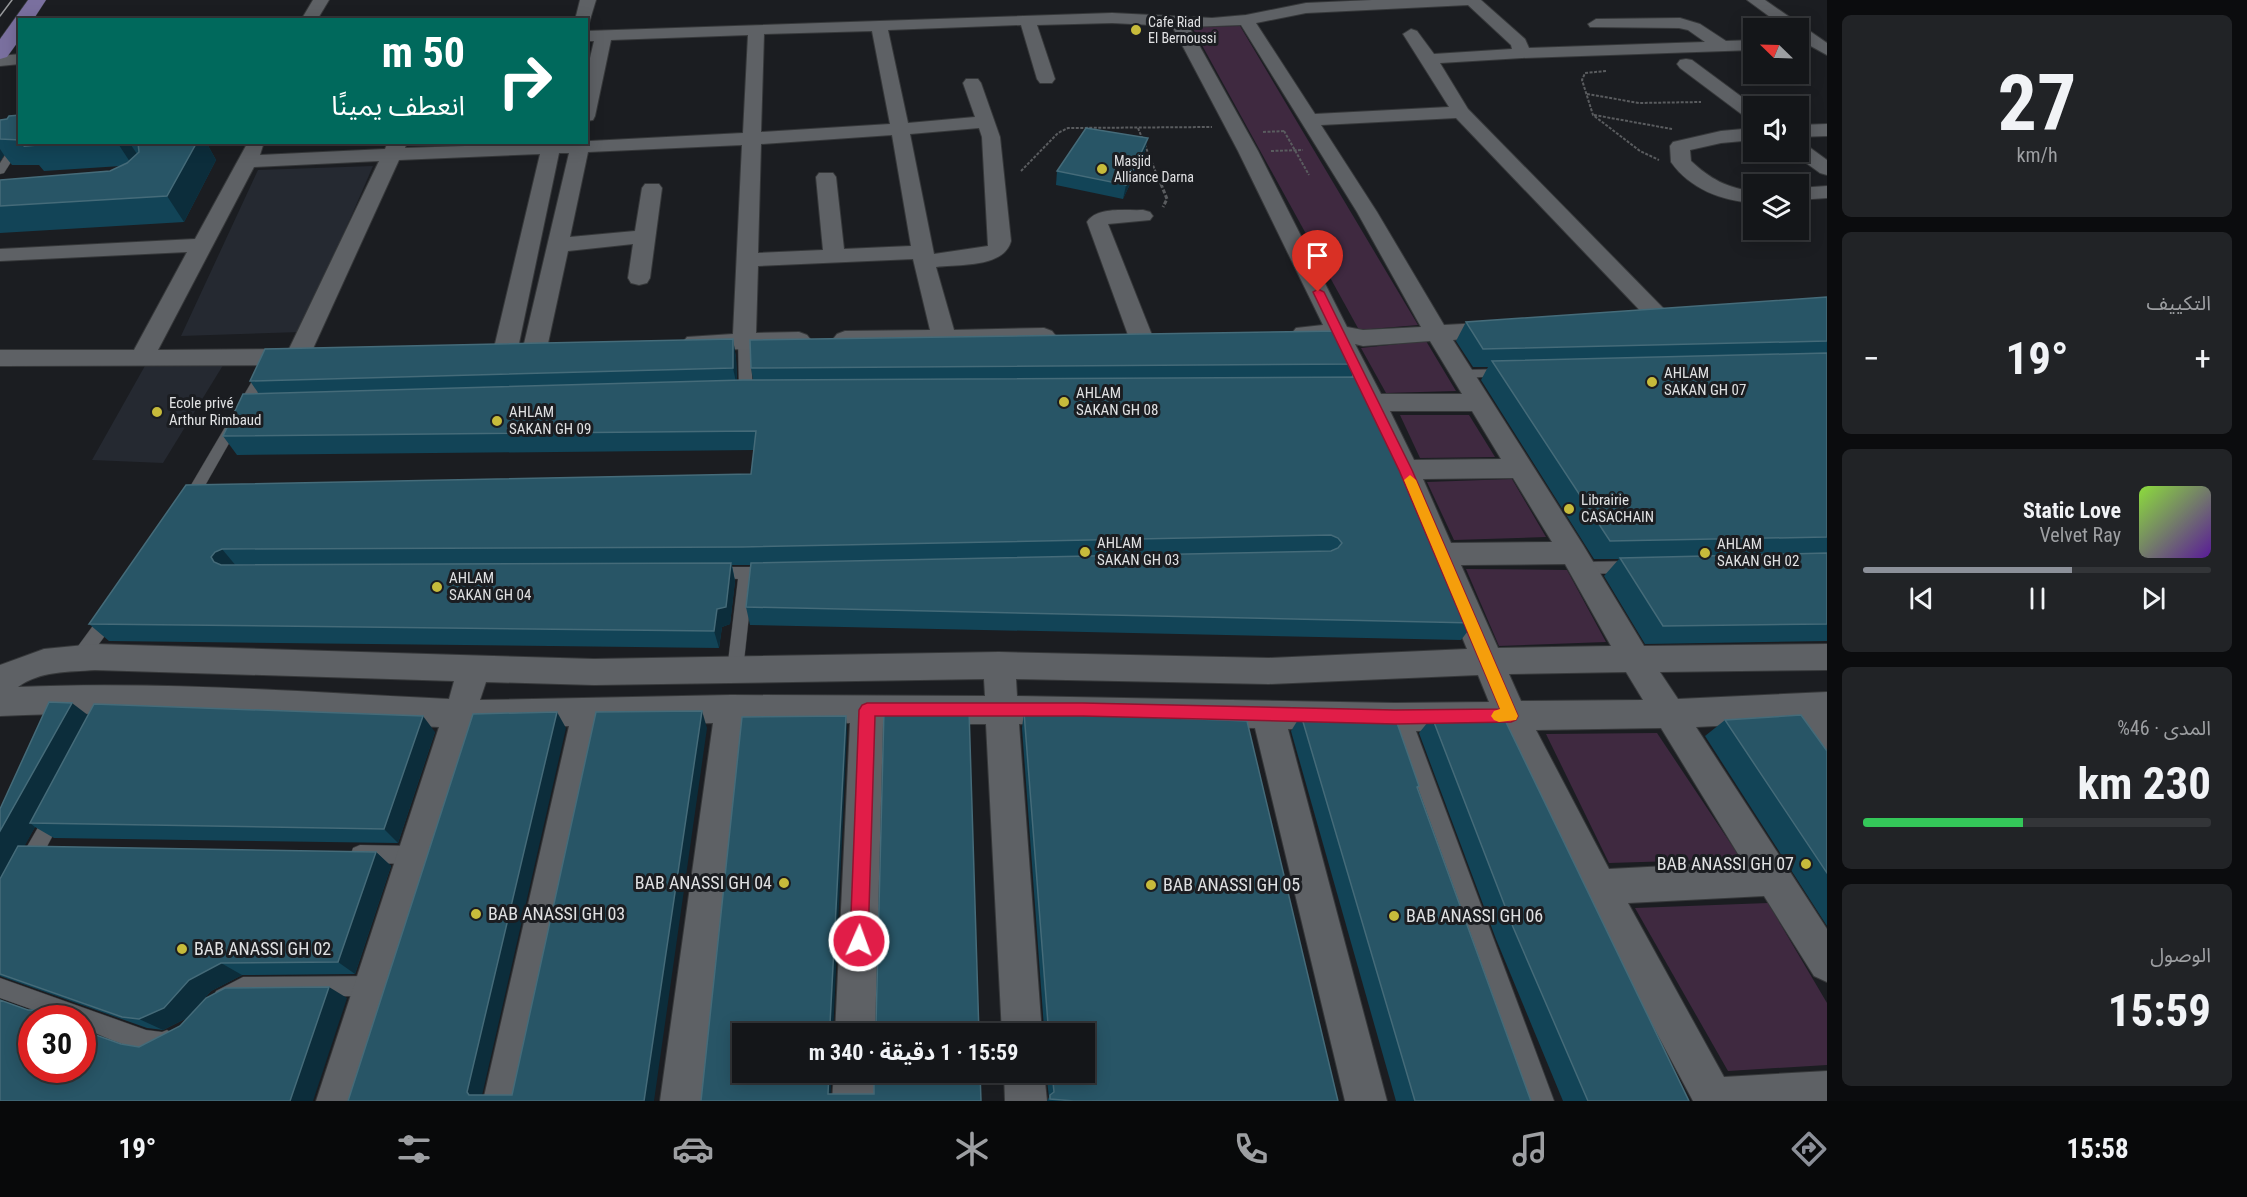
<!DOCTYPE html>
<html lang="ar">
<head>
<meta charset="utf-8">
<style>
  :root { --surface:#141619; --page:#212326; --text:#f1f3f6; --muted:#9d9fa2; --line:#333538; --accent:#8c9099 }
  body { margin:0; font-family:"Roboto Condensed","Noto Sans Arabic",sans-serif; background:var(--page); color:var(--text); direction:rtl; height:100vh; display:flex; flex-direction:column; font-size:22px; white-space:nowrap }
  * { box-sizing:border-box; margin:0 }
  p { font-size:20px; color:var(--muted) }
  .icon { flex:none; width:33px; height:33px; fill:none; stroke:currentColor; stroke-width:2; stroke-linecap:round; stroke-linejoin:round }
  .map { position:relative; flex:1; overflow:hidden; direction:ltr }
  .drawer { display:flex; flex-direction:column; gap:15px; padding:15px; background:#0b0c0e; width:420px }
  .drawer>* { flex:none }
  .banner { position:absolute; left:18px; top:18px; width:570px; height:126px; border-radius:0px; box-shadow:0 3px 15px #0003,0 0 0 2px var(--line); direction:rtl; background:#00695c; color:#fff; overflow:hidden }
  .needle { width:39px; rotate:293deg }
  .tools { position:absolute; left:1743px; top:18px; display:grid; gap:12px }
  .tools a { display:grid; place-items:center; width:66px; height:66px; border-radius:0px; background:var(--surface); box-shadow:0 3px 15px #0003,0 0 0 2px var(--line); font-size:30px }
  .speed { position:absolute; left:18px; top:1005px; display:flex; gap:12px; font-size:30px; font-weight:700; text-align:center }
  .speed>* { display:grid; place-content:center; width:78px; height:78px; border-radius:50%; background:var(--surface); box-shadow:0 3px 15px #0003,0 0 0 2px var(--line); line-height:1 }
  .speed .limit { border:9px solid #d22; background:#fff; color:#111 }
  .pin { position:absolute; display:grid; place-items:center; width:51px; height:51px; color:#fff; margin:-62px -26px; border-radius:50% 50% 50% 0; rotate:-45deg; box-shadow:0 0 6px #0007 }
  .pin .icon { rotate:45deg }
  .me { position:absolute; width:66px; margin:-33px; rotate:2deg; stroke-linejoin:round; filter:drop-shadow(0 0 4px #0008) }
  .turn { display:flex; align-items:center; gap:21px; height:126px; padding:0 24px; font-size:27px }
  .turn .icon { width:78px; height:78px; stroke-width:2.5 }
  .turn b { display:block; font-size:42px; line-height:51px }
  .big { font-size:45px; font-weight:700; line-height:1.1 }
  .drawer .widget { flex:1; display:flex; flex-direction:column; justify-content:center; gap:9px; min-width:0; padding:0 21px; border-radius:9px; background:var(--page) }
  .drawer .dial { align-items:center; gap:0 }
  .dial b { font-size:78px; line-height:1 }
  .song { display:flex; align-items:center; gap:18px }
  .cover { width:72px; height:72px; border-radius:9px; background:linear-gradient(135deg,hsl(90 70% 55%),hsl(270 70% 35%)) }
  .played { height:6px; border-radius:3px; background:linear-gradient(90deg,var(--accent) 60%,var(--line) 60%) }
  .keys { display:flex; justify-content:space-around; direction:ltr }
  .heat { display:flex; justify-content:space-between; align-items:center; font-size:33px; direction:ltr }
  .charge { height:9px; border-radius:4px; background:linear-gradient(90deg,#34c759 46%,var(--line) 0) }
  .trip { position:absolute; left:732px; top:1023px; width:363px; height:60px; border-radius:0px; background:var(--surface); box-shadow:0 3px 15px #0003,0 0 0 2px var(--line); font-weight:700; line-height:60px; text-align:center; direction:rtl }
  .dock { display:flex; height:96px; justify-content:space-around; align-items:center; background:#08090a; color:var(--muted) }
  .dock .icon { width:42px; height:42px }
  .dock .current { color:var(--accent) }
  .dock b { font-size:27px; color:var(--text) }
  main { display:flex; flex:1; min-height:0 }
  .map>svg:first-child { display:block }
  .built { fill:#252931 }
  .green { fill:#3f2940 }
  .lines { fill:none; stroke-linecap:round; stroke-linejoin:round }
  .service-casing { stroke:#36383a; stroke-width:1 }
  .minor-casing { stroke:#36383a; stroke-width:2 }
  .primary-casing { stroke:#36383a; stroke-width:1 }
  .path-far1 { stroke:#5a5c5f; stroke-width:2; stroke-dasharray:3 1.5; stroke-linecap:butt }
  .path { stroke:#5a5c5f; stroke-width:3; stroke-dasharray:4 2; stroke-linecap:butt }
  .service { fill:#5e6165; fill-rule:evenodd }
  .minor { fill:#5e6165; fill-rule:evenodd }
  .primary { fill:#7a709f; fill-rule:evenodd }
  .tram { stroke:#97999b; stroke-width:1.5 }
  .wall { fill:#124457 }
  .shaded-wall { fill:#0c2d3b }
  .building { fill:#285566; stroke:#456b79; stroke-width:1.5 }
  .route { fill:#e11d48; stroke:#92132f; stroke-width:1.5 }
  .slow { fill:#f59e0b }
  .poi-dot { fill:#c7bb3b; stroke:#1b1d21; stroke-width:2 }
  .labels { text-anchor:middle; stroke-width:6; stroke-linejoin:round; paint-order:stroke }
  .far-poi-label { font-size:14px; fill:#e0e1e3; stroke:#1b1d21; text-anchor:start }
  .poi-label { font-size:15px; fill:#e0e1e3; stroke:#1b1d21; text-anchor:start }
  .near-poi-label { font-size:18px; fill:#e0e1e3; stroke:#1b1d21; text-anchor:start }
</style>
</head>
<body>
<main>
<section class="drawer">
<div class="widget dial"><b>27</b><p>km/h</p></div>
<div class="widget"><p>التكييف</p>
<div class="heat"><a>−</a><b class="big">19°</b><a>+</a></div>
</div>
<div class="widget">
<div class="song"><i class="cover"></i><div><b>Static Love</b><p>Velvet Ray</p></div></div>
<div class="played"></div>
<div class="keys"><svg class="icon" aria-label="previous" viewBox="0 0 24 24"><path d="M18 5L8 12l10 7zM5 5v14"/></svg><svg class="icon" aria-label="pause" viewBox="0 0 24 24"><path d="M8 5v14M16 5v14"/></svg><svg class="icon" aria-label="next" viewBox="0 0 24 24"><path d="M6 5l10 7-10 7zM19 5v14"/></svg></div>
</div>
<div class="widget"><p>المدى · 46%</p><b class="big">230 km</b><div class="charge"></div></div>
<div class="widget"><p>الوصول</p><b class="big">15:59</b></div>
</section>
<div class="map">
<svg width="1827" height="1101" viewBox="0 0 1827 1101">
  <rect width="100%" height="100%" fill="#1b1d21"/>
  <g class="built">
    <path d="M373 166 301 332 181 336 258 170Z"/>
    <path d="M225 362 163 463 92 460 146 364Z"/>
  </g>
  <g class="green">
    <path d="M1240 26 1418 325 1359 330 1192 27Z"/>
    <path d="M1426 341 1456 391 1386 393 1361 348Z"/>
    <path d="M1400 415H1469L1495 457 1420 458Z"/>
    <path d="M1512 479 1546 537 1454 540 1427 482Z"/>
    <path d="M1466 569 1567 570 1606 642 1499 646Z"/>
    <path d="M1657 733 1741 859 1609 863 1546 734Z"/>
    <path d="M1768 903 1827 1003V1065L1728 1071 1635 908Z"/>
  </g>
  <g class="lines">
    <defs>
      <g id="service">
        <path d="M7 152 16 154 4 173 0 174V163Z"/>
        <path d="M744 336 750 340 753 393 751 396 739 397 732 393 739 389 738 340Z"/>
        <path d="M264 367 270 371 194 505H184L182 501 184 497 258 371Z"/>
        <path d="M1503 369 1509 373 1508 376 1462 378 1456 374 1462 370Z"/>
        <path d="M1630 561 1635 563 1638 567 1635 571 1630 573 1582 574 1577 572 1574 568 1577 564 1582 562Z"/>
        <path d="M713 567H770L775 569 778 573 775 577 753 579 743 670 741 675 735 677 729 675 727 670 738 579 708 577 705 573 708 569Z"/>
        <path d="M109 611 115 612 117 617 115 622 85 663 79 665 73 663 71 658 73 653 103 612Z"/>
        <path d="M54 807 60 810 63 816 60 822 35 869 28 872 21 869 19 863 21 857 48 810Z"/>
        <path d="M360 845 414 846 421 849 423 855 421 861 414 864 360 863 353 860 351 854 353 848Z"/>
        <path d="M374 976 381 979 384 986 381 993 374 996 245 997 223 1008 216 1005 213 998 216 991 243 977Z"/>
        <path d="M0 978 146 1030 162 1032 167 1030 174 1034 178 1041 174 1048C150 1061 108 1037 82 1028V1018H56L0 998Z"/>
      </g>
      <g id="minor">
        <path d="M313 0H329L317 20H301Z"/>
        <path d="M580 0H596L589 23 586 24V20H575Z"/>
        <path d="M1372 0H1481L1525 39 1529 48 1705 42 1688 30 1679 28 1590 27 1588 24 1596 19 1680 18 1700 24 1726 41 1754 40V50L1522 58 1440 63 1468 109 1668 313 1672 318 1668 323 1660 325 1652 323 1456 118 1321 125 1377 212 1444 325 1499 322 1507 324 1511 329 1507 334 1453 340 1583 545 1644 646 1827 644V670L1660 672 1678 699 1827 692V755L1815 750 1796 722 1696 727 1827 929V982L1814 976 1764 896 1628 903 1724 1077 1827 1071V1101H1693L1586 900 1502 730 1416 731 1554 1101H1512L1384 731 1288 729 1387 1101H1345L1255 728 1019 724 1042 1034H1002L986 724H883L875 1034H835L850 723H745L702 1101H660L713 723 602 726 525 1101H483L569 726 472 728 358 1101H316L439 727C293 720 146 709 0 716V665L44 649 95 644 594 659 999 652 1269 658 1467 649 1393 470 1330 340H1304L1296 338 1292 333 1296 328 1323 325 1238 151 1172 26 1112 23 1037 25 1055 79 1052 83H1040L1037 79 1021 25 888 30 908 123 975 117 963 83 966 79H978L981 83 1000 137 1011 241C1004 268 959 264 936 267L954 330 1044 328 1052 331 1056 336 1052 341 1044 344 845 347 837 344 833 339 837 334 845 331 930 330 913 259 758 266 756 333 799 332 807 335 811 340 807 345 799 348 695 350 687 347 683 342 687 337 733 334 742 145 588 152 570 237 635 231 642 188 645 184H659L662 188 650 278 647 283 639 285 631 283 628 278 633 244 568 251 547 348 543 353 535 356 527 353 523 348 569 153H559L518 348 514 353 506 356 498 353 494 348 540 154 399 160 311 353 313 357 309 363 301 365 0 366V350H134L187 252 0 261V249L195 239 248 142H264L260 155 385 149 388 142H407L405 148 586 142V138L590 141 743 133 748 35 611 40 595 116 593 120 586 121V75L594 41H586V31L1112 13 1212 18 1246 15 1306 3ZM1468 5 1511 45 1512 49 1434 54 1417 31 1411 29 1403 34 1449 107 1315 114 1256 23 1306 13ZM1241 25 1357 212 1421 327 1363 330 1347 327 1258 151 1189 27ZM872 31 890 124 761 132 764 34ZM979 128 982 137 988 246 934 254 910 134ZM892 135 911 246 844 249 836 177 833 173H819L816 177 823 250 758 253 761 144ZM379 161 289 349 158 350 254 167ZM1430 341 1462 394H1381L1355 344 1363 346ZM1390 411H1472L1501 459 1414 460ZM1513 478 1552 542 1451 543 1423 479ZM1565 564 1611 646 1498 648 1461 565ZM95 670 454 681 449 699C305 692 161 681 18 687 39 671 69 672 95 670ZM1626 672 1643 700 1521 701 1509 674ZM1478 675 1489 702 1395 703 1017 696 1016 679 1269 684ZM984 679 985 696 731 695 480 700 486 682 594 685ZM1661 728 1743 862 1609 869 1536 730Z"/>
        <path d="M1747 0H1765L1827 43V55L1798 39V28H1785Z"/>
        <path d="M20 54V64L0 66V56Z"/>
        <path d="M1686 59 1692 60 1754 106V120L1748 119 1680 68 1677 64 1680 60Z"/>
        <path d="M1827 124V136L1798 137V125Z"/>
        <path d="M1754 128V140L1721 143 1690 150 1691 161C1709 178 1728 189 1754 191V203C1722 201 1690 189 1671 162L1670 146 1673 142 1721 131Z"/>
        <path d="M1798 142 1805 144 1827 160V175L1820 173 1791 152H1798Z"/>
        <path d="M1827 186V198L1798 200V188Z"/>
        <path d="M1143 210 1150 212 1153 216 1150 220 1108 224 1152 335 1148 340 1140 343 1132 340 1128 335 1087 222C1097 206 1126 211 1143 210Z"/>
        <path d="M834 1072H874V1101H832Z"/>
        <path d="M1004 1072H1044L1047 1101H1005Z"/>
      </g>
      <path id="primary" d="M28 0H46L33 20H20V39L7 57 0 59V39Z"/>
    </defs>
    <use href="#service" class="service-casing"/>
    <use href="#minor" class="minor-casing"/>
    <use href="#primary" class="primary-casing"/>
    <g class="path-far1">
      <path d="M1606 71 1585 73 1582 80 1593 115 1640 151 1659 160"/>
      <path d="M1587 94 1639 103 1701 102"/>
      <path d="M1594 115 1672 129"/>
      <path d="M1138 128 1161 185"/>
      <path d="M1284 131 1309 175"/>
      <path d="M1263 132 1285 131"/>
      <path d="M1271 151 1303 150"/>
      <path d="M1021 171 1058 133 1068 128 1212 127"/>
    </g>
    <path class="path" d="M1161 184 1167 199 1163 207"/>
    <use href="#service" class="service"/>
    <use href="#minor" class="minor"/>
    <use href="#primary" class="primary"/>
    <path class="tram" d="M0 16 12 0"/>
  </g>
  <g class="wall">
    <path d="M20 115V142H206L216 160 184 222 0 233V180L110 171 121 166 44 171 39 165H12L4 155 0 161V120Z"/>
    <path d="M1145 152 1123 199 1056 185 1057 171Z"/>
    <path d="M1827 297V641L1645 644 1604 576 1619 559H1594L1481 380 1488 367H1473L1456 341 1466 322Z"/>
    <path d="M733 339 736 358 737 381 753 380 751 368 1357 364 1351 378 1386 426 1384 432 1474 623 1461 640 750 625 746 607 751 565H732L735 581 730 624 722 627 719 648 109 641 89 624 186 485 751 474 754 450 237 455 223 436 259 394 250 381Z"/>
    <path d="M1024 712 1338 1101H1047L1049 1097 1046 1072H1084V1034H1042L1044 1028 1022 728Z"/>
    <path d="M88 715 435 732 398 843 54 838 35 827 24 846 376 852 391 866 355 974 242 975 211 991 187 1018 163 1030 147 1028 0 976V809Z"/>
    <path d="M1301 715 1418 788 1531 1101H1396L1291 731Z"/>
    <path d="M1432 717 1689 1101H1563L1496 939 1419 733Z"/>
    <path d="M1725 720 1827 751V926L1705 736Z"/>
  </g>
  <g class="shaded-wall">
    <path d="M1148 138 1145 152 1123 199 1126 185Z"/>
    <path d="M117 142H129L139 157 132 165Z"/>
    <path d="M197 142H206L216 160 184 222 167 196Z"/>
    <path d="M0 149 4 155 0 161Z"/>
    <path d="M733 339 736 358 737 387 733 368Z"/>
    <path d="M222 549 237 567 230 570 214 562 211 557 215 552Z"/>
    <path d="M731 563 735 581 730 624 722 627 719 648 714 631 717 609Z"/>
    <path d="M72 703 93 719 30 823 35 827 0 891V831Z"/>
    <path d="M702 711 707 728 654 1101H644Z"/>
    <path d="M557 712 566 728 481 1100 469 1095 467 1092Z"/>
    <path d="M423 716 435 732 398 843 384 829Z"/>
    <path d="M846 716 847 732 833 1034 830 1024Z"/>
    <path d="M376 852 391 866 355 974 338 962Z"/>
    <path d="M221 963 242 975 211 991 187 1018 163 1030 139 1019 189 980Z"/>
    <path d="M329 987 347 998 313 1101H290Z"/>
    <path d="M54 1010 75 1018H55Z"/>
    <path d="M829 1072H832L830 1101 828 1094Z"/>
  </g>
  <g class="building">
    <path d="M20 115V140L0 139V120L7 119 9 116Z"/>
    <path d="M1086 128 1148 138 1126 185 1057 171Z"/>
    <path d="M29 142H74L25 146Z"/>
    <path d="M136 142H197L167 196 0 206V180L110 171 127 163 139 152 138 143Z"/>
    <path d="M1827 297V341L1483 349 1466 322Z"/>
    <path d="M1340 331 1357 364 751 368 750 340Z"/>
    <path d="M733 339V368L250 381 265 349Z"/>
    <path d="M1827 353V537L1610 541 1492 361Z"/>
    <path d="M1363 377 1386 426H1381L1474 623 746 607 751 563 1331 551 1338 548 1342 543 1338 538 1331 535 742 547 222 549 215 552 211 557 214 562 221 565 731 563 726 607 717 609 714 631 89 624 186 485 751 474 756 431 223 436 243 394 743 380Z"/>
    <path d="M1827 553V624L1663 626 1620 558Z"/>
    <path d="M49 702 72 703 0 831V809Z"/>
    <path d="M94 704 423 716 384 829 30 823Z"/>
    <path d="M884 710H969L979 1034H742V1072H829L828 1094H874V1072H980L981 1101H701L742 717 846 716 830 1024 833 1026H874L876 1024Z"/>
    <path d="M702 711 644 1101H348L473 714 557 712 467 1092 469 1095H512L596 712Z"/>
    <path d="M1024 712 1247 721 1338 1101H1074L1050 1099V1095L1054 1092 1052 1072H1084V1034H1045V1026L1048 1024Z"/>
    <path d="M1301 715 1395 717 1419 786 1417 787 1531 1101H1415Z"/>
    <path d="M1801 715 1827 751V873L1725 720Z"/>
    <path d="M1503 716 1689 1101H1588L1513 927 1432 717Z"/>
    <path d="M18 846 376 852 338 962 221 963 189 980 164 1008 139 1019 122 1017 0 974V879Z"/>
    <path d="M329 987 290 1101H0V1000L28 1010H54L55 1018H32V1070H82V1030L121 1044 139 1047 180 1026 206 998 225 988Z"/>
  </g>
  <path class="route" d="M1318 289 1324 292 1412 470 1518 716 1516 720 1511 722 1395 724 1083 716H875L868 941 865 947 859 950 852 947 850 941 859 710 862 705 867 703H1083L1395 710 1500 709 1399 470 1313 292Z"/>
  <path class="slow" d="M1410 475 1416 480 1518 716 1516 720 1499 722 1494 720 1491 716 1494 711 1500 709 1404 480Z"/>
  <g class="poi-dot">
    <circle cx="1136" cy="30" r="6"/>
    <circle cx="1102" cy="169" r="6"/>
    <circle cx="1652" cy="382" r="6"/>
    <circle cx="1064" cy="402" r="6"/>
    <circle cx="157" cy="412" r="6"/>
    <circle cx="497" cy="421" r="6"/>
    <circle cx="1569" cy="509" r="6"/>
    <circle cx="1085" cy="552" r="6"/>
    <circle cx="1705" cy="553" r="6"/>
    <circle cx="437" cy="587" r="6"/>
    <circle cx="1806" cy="864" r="6"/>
    <circle cx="784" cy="883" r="6"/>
    <circle cx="1151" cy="885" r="6"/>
    <circle cx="476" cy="914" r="6"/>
    <circle cx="1394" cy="916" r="6"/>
    <circle cx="182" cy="949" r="6"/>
  </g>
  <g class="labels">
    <g class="far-poi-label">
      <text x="1148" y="27">Cafe Riad<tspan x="1148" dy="16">El Bernoussi</tspan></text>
      <text x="1114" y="166">Masjid<tspan x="1114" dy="16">Alliance Darna</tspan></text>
    </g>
    <g class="poi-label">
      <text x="1664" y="378">AHLAM<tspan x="1664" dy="17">SAKAN GH 07</tspan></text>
      <text x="1076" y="398">AHLAM<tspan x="1076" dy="17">SAKAN GH 08</tspan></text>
      <text x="169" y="408">Ecole privé<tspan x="169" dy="17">Arthur Rimbaud</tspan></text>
      <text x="509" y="417">AHLAM<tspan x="509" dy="17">SAKAN GH 09</tspan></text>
      <text x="1581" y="505">Librairie<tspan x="1581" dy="17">CASACHAIN</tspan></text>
      <text x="1097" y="548">AHLAM<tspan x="1097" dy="17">SAKAN GH 03</tspan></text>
      <text x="1717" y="549">AHLAM<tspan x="1717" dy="17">SAKAN GH 02</tspan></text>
      <text x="449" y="583">AHLAM<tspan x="449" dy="17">SAKAN GH 04</tspan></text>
    </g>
    <g class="near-poi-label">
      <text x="1794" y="870" text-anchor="end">BAB ANASSI GH 07</text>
      <text x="772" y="889" text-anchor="end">BAB ANASSI GH 04</text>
      <text x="1163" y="891">BAB ANASSI GH 05</text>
      <text x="488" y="920">BAB ANASSI GH 03</text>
      <text x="1406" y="922">BAB ANASSI GH 06</text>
      <text x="194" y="955">BAB ANASSI GH 02</text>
    </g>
  </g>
</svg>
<div class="tools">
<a><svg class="needle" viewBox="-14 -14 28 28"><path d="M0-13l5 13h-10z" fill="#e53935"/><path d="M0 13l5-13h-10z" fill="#9d9fa2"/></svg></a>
<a><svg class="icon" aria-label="sound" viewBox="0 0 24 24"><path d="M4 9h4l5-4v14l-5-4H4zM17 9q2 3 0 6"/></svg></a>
<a><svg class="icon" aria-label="layers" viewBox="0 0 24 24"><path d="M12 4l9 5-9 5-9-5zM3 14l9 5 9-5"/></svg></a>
</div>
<div class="speed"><div class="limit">30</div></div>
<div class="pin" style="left:1318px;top:292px;background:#d93025"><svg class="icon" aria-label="arrive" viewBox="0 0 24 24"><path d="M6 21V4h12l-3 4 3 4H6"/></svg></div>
<svg class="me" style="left:859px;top:941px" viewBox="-20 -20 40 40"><circle r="17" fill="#e11d48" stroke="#fff" stroke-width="3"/><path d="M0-11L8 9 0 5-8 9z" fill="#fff"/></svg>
<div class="trip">15:59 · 1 دقيقة · 340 m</div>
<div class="banner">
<div class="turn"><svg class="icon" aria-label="right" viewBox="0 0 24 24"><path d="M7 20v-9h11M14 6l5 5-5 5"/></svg><div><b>50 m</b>انعطف يمينًا</div></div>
</div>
</div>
</main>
<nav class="dock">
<b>15:58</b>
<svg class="icon current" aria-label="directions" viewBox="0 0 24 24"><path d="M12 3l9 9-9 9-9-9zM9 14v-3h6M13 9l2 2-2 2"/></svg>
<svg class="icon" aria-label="music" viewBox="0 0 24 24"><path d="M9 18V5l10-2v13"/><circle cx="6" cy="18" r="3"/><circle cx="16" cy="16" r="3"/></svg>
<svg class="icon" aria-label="phone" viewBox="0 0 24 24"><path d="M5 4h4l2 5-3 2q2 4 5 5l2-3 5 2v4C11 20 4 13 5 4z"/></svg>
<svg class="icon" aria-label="climate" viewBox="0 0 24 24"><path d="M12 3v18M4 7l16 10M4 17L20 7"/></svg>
<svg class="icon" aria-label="car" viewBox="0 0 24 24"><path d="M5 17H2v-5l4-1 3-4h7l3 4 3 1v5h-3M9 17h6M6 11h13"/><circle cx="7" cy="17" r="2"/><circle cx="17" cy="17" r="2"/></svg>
<svg class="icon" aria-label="filters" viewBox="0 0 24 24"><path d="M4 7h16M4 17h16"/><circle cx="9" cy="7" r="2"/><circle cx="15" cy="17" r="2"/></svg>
<b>19°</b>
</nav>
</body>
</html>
